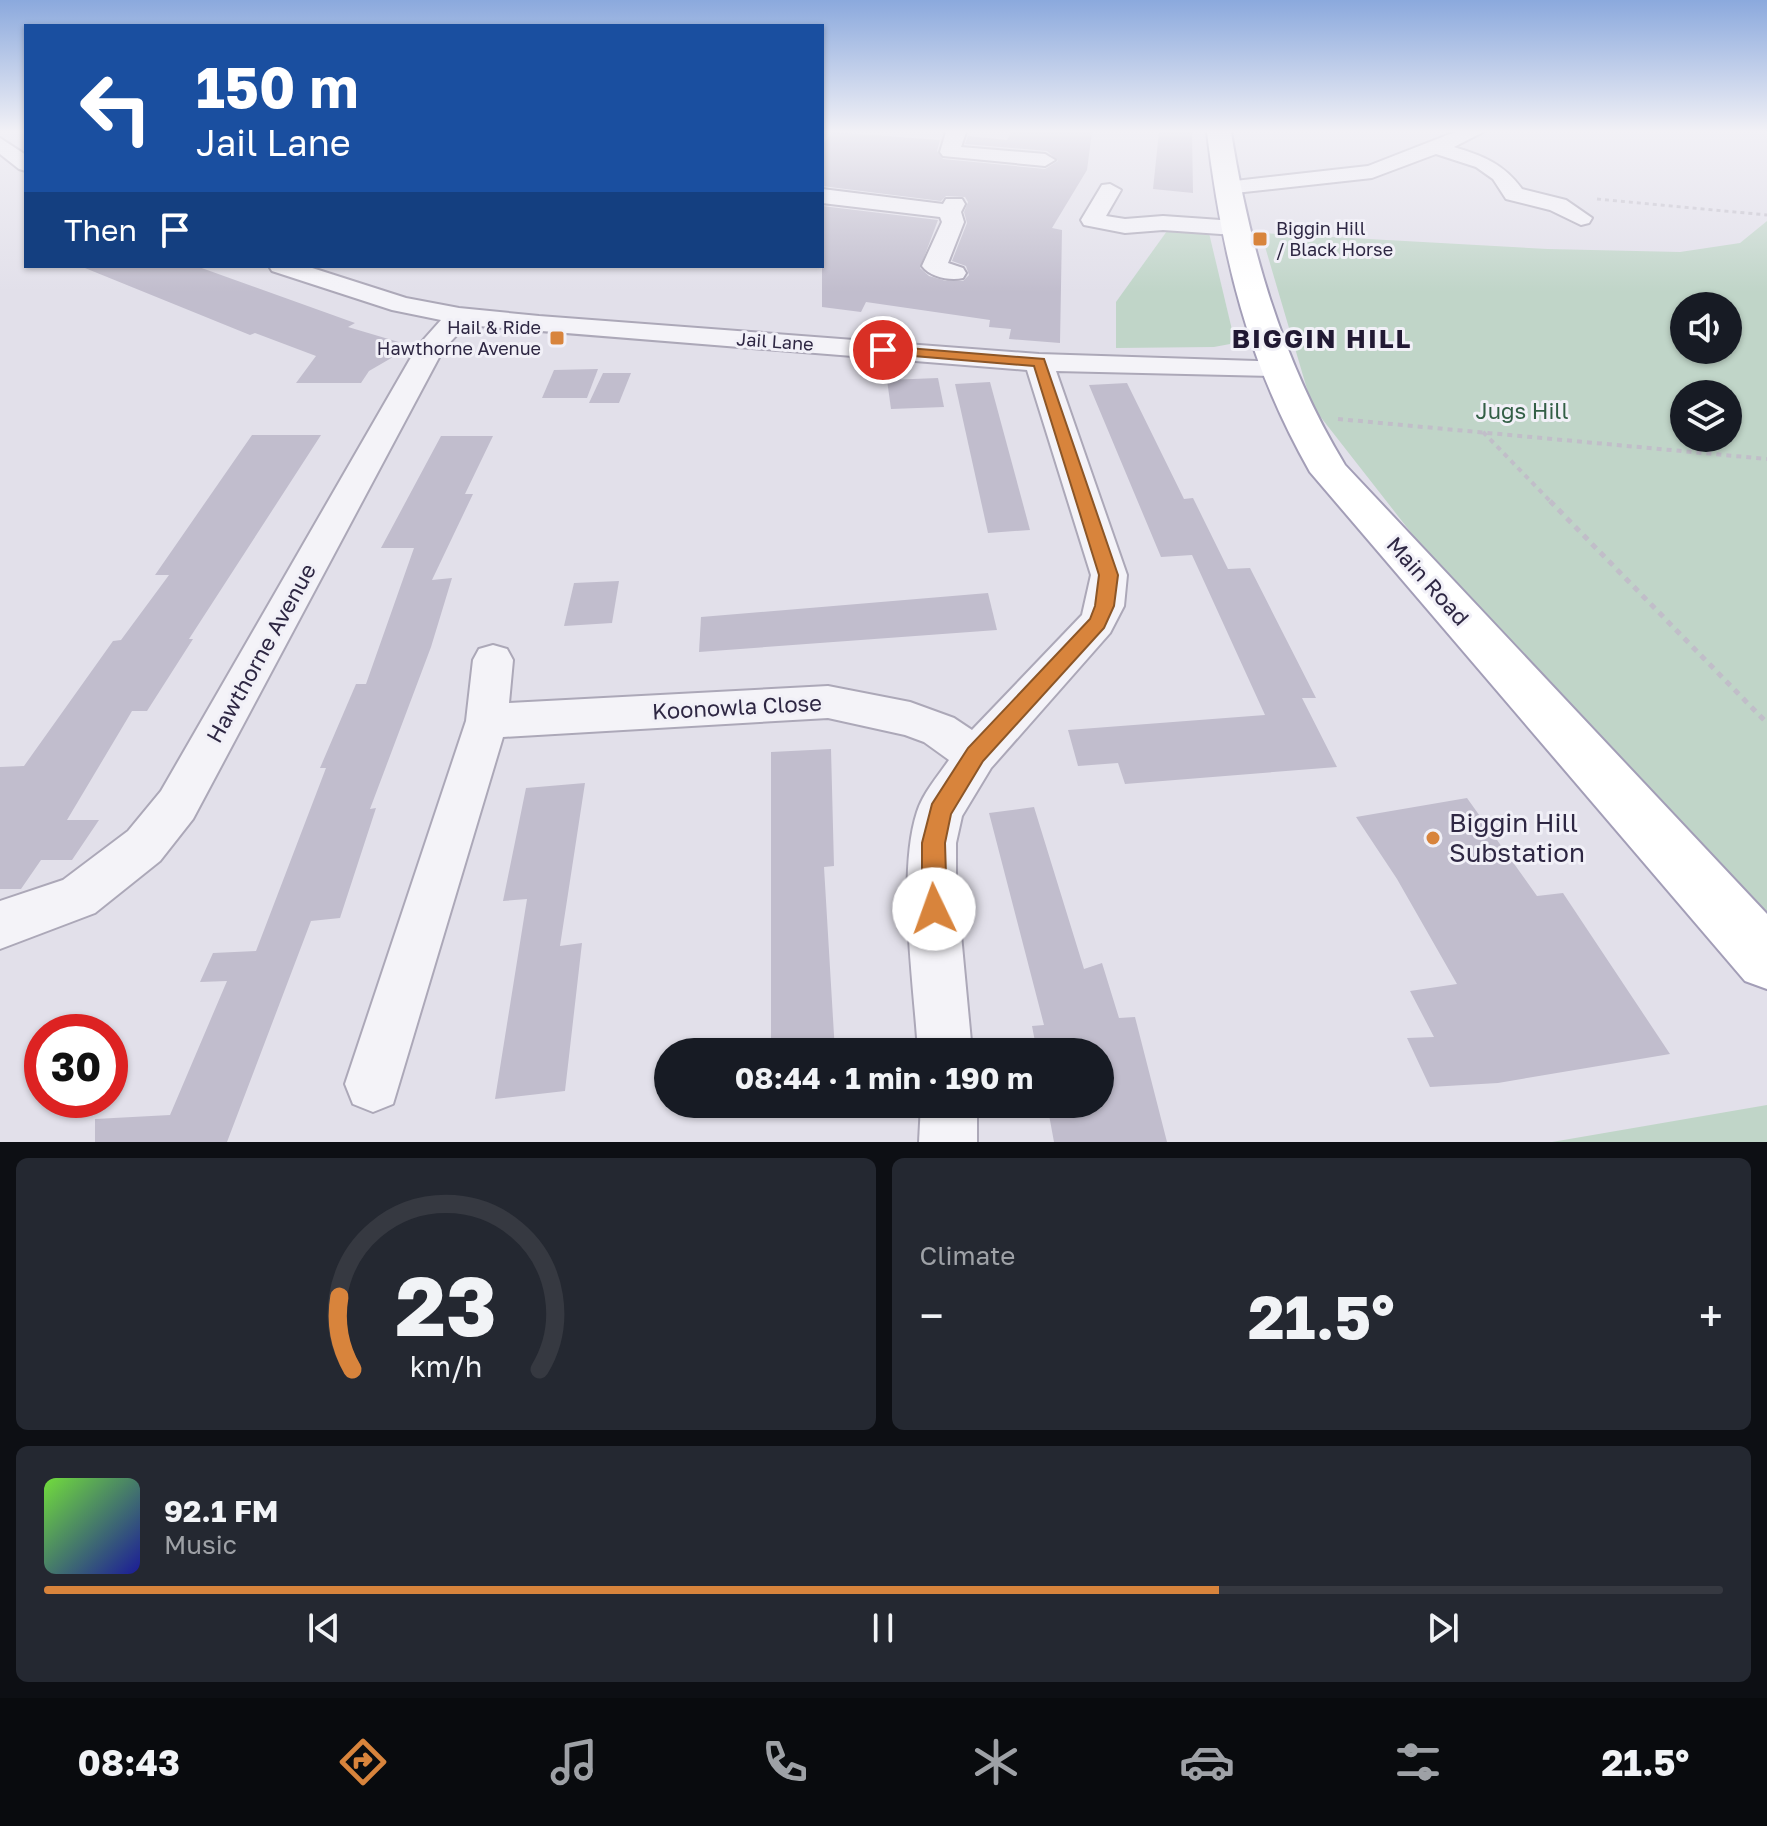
<!DOCTYPE html>
<html lang="en">
<head>
<meta charset="utf-8">
<style>
  :root { --surface:#171b24; --page:#242831; --text:#f1f3f6; --muted:#9ea1a6; --line:#363941; --accent:#d8843c }
  body { margin:0; font-family:"Golos Text",sans-serif; background:var(--page); color:var(--text); height:100vh; display:flex; flex-direction:column; font-size:30px; white-space:nowrap }
  * { box-sizing:border-box; margin:0 }
  p { font-size:26px; color:var(--muted) }
  .icon { flex:none; width:44px; height:44px; fill:none; stroke:currentColor; stroke-width:2; stroke-linecap:round; stroke-linejoin:round }
  .map { position:relative; height:1142px; overflow:hidden }
  .side { display:flex; flex-direction:column; gap:16px; padding:16px; background:#0d0f14; flex:1 }
  .side>* { flex:none }
  .top-card { position:absolute; left:24px; top:24px; width:800px; height:244px; border-radius:0px; box-shadow:0 2px 6px #0004; background:#1a4fa0; color:#fff; overflow:hidden }
  .buttons { position:absolute; left:1670px; top:292px; display:grid; gap:16px }
  .buttons a { display:grid; place-items:center; width:72px; height:72px; border-radius:50%; background:var(--surface); box-shadow:0 2px 6px #0004; font-size:40px }
  .speed { position:absolute; left:24px; top:1014px; display:flex; gap:16px; font-size:40px; font-weight:700; text-align:center }
  .speed>* { display:grid; place-content:center; width:104px; height:104px; border-radius:50%; background:var(--surface); box-shadow:0 2px 6px #0004; line-height:1 }
  .speed .limit { border:12px solid #d22; background:#fff; color:#111 }
  .pin { position:absolute; display:grid; place-items:center; width:68px; height:68px; color:#fff; margin:-34px; border:4px solid #fff; border-radius:50%; box-shadow:0 2px 8px #0007 }
  .me { position:absolute; width:88px; margin:-44px; rotate:357deg; stroke-linejoin:round; filter:drop-shadow(0 0 6px #0008) }
  .turn { display:flex; align-items:center; gap:28px; height:168px; padding:0 40px; font-size:36px }
  .turn .icon { width:104px; height:104px; stroke-width:2.5 }
  .turn b { display:block; font-size:56px; line-height:68px }
  .then { display:flex; align-items:center; height:76px; padding:0 40px; background:#0003; gap:16px; font-size:30px }
  .big { font-size:60px; font-weight:700; line-height:1.1 }
  .side .tile { flex:1; display:flex; flex-direction:column; justify-content:center; gap:12px; min-width:0; padding:0 28px; border-radius:12px; background:var(--page) }
  .side .dial { align-items:center; gap:0 }
  .dial svg { height:208px; overflow:visible; fill:none; stroke:var(--line); stroke-width:7; stroke-linecap:round; text-anchor:middle }
  .dial text { fill:var(--text); stroke:none }
  .song { display:flex; align-items:center; gap:24px }
  .cover { width:96px; height:96px; border-radius:12px; background:linear-gradient(135deg,hsl(100 70% 55%),hsl(240 70% 35%)) }
  .played { height:8px; border-radius:4px; background:linear-gradient(90deg,var(--accent) 70%,var(--line) 70%) }
  .keys { display:flex; justify-content:space-around; direction:ltr }
  .heat { display:flex; justify-content:space-between; align-items:center; font-size:44px; direction:ltr }
  .side .tiles { flex:1; display:grid; gap:16px; grid-template-columns:1fr 1fr }
  .tile:last-child { grid-column:span 2 }
  .trip { position:absolute; left:654px; top:1038px; width:460px; height:80px; border-radius:40px; background:var(--surface); box-shadow:0 2px 6px #0004; font-weight:700; line-height:80px; text-align:center }
  .tab-bar { display:flex; height:128px; justify-content:space-around; align-items:center; background:#090b0e; color:var(--muted) }
  .tab-bar .icon { width:56px; height:56px }
  .tab-bar .current { color:var(--accent) }
  .tab-bar b { font-size:36px; color:var(--text) }
  .map>svg:first-child { display:block }
  .green { fill:#c0d5c8; fill-rule:evenodd }
  .building { fill:#c1bdcd }
  .lines { fill:none; stroke-linecap:round; stroke-linejoin:round }
  .minor-casing { stroke:#aca8b8; stroke-width:4 }
  .major-casing { stroke:#a39eb7; stroke-width:4 }
  .path-far2 { stroke:#c1bec9; stroke-width:3; stroke-dasharray:4 4; stroke-linecap:butt }
  .path-far1 { stroke:#c1bec9; stroke-width:4; stroke-dasharray:5 5; stroke-linecap:butt }
  .path { stroke:#c1bec9; stroke-width:5; stroke-dasharray:6 6; stroke-linecap:butt }
  .minor { fill:#f4f3f8; fill-rule:evenodd }
  .major { fill:#fff; fill-rule:evenodd }
  .route { fill:#d8843c; stroke:#8c5627; stroke-width:2 }
  .poi-dot { fill:#d8843c; stroke:#f1f0f7; stroke-width:3 }
  .labels { text-anchor:middle; stroke-width:6; stroke-linejoin:round; paint-order:stroke }
  .far-poi-label { font-size:18px; fill:#2e2743; stroke:#f1f0f7; text-anchor:start }
  .far-street-label { font-size:18px; fill:#2e2743; stroke:#f1f0f7 }
  .park-label { font-size:22px; fill:#335f46; stroke:#f1f0f7 }
  .street-label { font-size:22px; fill:#2e2743; stroke:#f1f0f7 }
  .far-district-label { font-size:26px; font-weight:bold; letter-spacing:2px; fill:#211933; stroke:#f1f0f7 }
  .near-poi-label { font-size:26px; fill:#2e2743; stroke:#f1f0f7; text-anchor:start }
</style>
</head>
<body>
<div class="map">
<svg width="1767" height="1142" viewBox="0 0 1767 1142">
  <rect width="100%" height="100%" fill="#e2e0ea"/>
  <g class="green">
    <path d="M1767 221V988L1312 406 1261 233 1548 249 1680 252 1740 243ZM1684 306H1728V350H1684ZM1684 394H1728V438H1684Z"/>
    <path d="M1167 231 1209 233 1233 334 1230 344 1214 347 1116 348V302Z"/>
    <path d="M1767 1105V1142H1552Z"/>
  </g>
  <g class="building">
    <path d="M832 132 940 140 937 151 943 159 1045 169 1058 161 1047 151 965 144 968 136 1007 140 1011 132H1092L1087 170 1052 228 1062 230 1060 343 1009 339 1011 329 989 327 990 320 866 302 861 312 822 307V206L938 220 920 268 929 276 946 281H963L969 275 966 266 952 261 967 223 964 212 968 202 965 197 946 196 941 201 822 186V146Z"/>
    <path d="M1159 132H1192L1193 193 1153 189Z"/>
    <path d="M80 266H196L355 323 348 327 412 346 369 371 361 383H296L316 356 255 333 250 335Z"/>
    <path d="M598 369 587 398H542L554 370Z"/>
    <path d="M603 373H631L619 403H589Z"/>
    <path d="M938 378 944 407 891 409 887 380Z"/>
    <path d="M990 382 1030 530 988 533 955 384Z"/>
    <path d="M1127 383 1184 499 1193 498 1228 569 1250 568 1316 698H1302L1337 767 1125 784 1118 763 1078 766 1068 730 1265 715 1192 555 1161 557 1089 385Z"/>
    <path d="M252 435H321L189 639H193L147 711H132L67 820H99L72 860H41L21 889H0V767L24 766 113 641 121 640 169 575H155Z"/>
    <path d="M441 436H493L465 494H473L432 580 452 578 431 647 370 809 376 808 340 918 311 921 227 1142H95V1119L170 1115 227 981 200 982 213 953 256 951 326 768H320L356 684H366L414 548H381Z"/>
    <path d="M619 581 612 623 564 626 574 583Z"/>
    <path d="M988 593 997 630 699 652 701 617Z"/>
    <path d="M831 749 834 866 824 867 835 1052H771V752Z"/>
    <path d="M585 783 560 946 582 943 565 1091 495 1099 527 899 503 901 526 788Z"/>
    <path d="M1467 798 1537 896 1563 893 1670 1054 1498 1083 1430 1087 1407 1038 1434 1037 1410 991 1457 984 1397 879 1356 817Z"/>
    <path d="M1034 807 1084 969 1102 963 1119 1018 1135 1017 1167 1142H1054L1047 1104H1100V1052H1037L1032 1026 1044 1025 989 813Z"/>
  </g>
  <g class="lines">
    <defs>
      <g id="minor">
        <path d="M946 132H966L961 147 1045 154 1055 160 1045 166 943 156 940 152Z"/>
        <path d="M1455 132H1483L1454 147C1483 156 1503 163 1522 189L1566 200 1592 218 1589 223 1581 225 1550 210 1506 199 1493 179 1476 167 1436 154 1372 178 1226 194 1215 188 1226 182 1368 166Z"/>
        <path d="M0 138 26 155V171L19 169 0 154Z"/>
        <path d="M1110 184 1121 190 1106 216 1125 219 1163 216 1235 221 1243 223 1246 228 1243 233 1235 235 1163 230 1125 233 1084 225 1081 220 1102 185Z"/>
        <path d="M822 189 943 204 946 199H962L965 204 961 212 964 222 948 263 963 268 966 273 963 278C950 281 930 277 922 266L942 222 940 217 822 203Z"/>
        <path d="M269 266H306L406 298 459 308 539 316 1039 354 1286 362 1290 368 1286 374 1276 376 1056 371 1127 575 1124 606 1110 633 991 768 962 816 956 843V881L972 1052H918C914 986 897 873 917 812 923 793 938 776 949 760L924 742 905 735 828 718 503 737 393 1104 373 1112 353 1104 345 1084 466 721 473 660 479 649 493 645 507 649 513 660 509 703 828 686 910 702 954 718 972 730 1082 615 1091 575 1027 370 466 325 443 350 193 819 160 861 95 913 0 949V901L63 880 128 831 161 791 417 347 441 320 392 310 272 271Z"/>
        <path d="M921 1104H977V1142H919Z"/>
      </g>
      <path id="major" d="M1207 132H1231C1250 250 1283 363 1345 465L1767 914V989L1745 981 1310 472C1248 363 1222 257 1207 132Z"/>
    </defs>
    <use href="#minor" class="minor-casing"/>
    <use href="#major" class="major-casing"/>
    <path class="path-far2" d="M1597 199 1767 215"/>
    <g class="path-far1">
      <path d="M1338 419 1767 459"/>
      <path d="M1483 432 1552 503"/>
    </g>
    <path class="path" d="M1550 501 1767 723"/>
    <use href="#minor" class="minor"/>
    <use href="#major" class="major"/>
  </g>
  <linearGradient id="sky" x2="0" y2="1"><stop stop-color="#8ba9dd"/><stop offset="0.45" stop-color="#f2f1f6"/><stop offset="1" stop-color="#f2f1f6" stop-opacity="0"/></linearGradient>
  <rect width="1767" height="292" fill="url(#sky)"/>
  <path class="route" d="M883 346 1044 359 1118 575 1114 606 1104 628 983 761 951 814 945 843 947 909 943 918 934 921 926 918 922 909V843L932 804 968 748 1090 619 1095 606 1099 575 1034 366 878 353V347Z"/>
  <g class="poi-dot">
    <rect x="1252" y="231" width="16" height="16" rx="4"/>
    <rect x="549" y="330" width="16" height="16" rx="4"/>
    <circle cx="1433" cy="838" r="8"/>
  </g>
  <g class="labels">
    <g class="far-poi-label">
      <text x="1276" y="235">Biggin Hill<tspan x="1276" dy="21">/ Black Horse</tspan></text>
      <text x="541" y="334" text-anchor="end">Hail &amp; Ride<tspan x="541" dy="21">Hawthorne Avenue</tspan></text>
    </g>
    <g class="far-street-label">
      <text transform="translate(775 342) rotate(4)" y="6">Jail Lane</text>
    </g>
    <g class="park-label">
      <text x="1522" y="419">Jugs Hill</text>
    </g>
    <g class="street-label">
      <text transform="translate(1428 581) rotate(48)" y="8">Main Road</text>
      <text transform="translate(261 653) rotate(-61)" y="8">Hawthorne Avenue</text>
      <text transform="translate(737 707) rotate(-3)" y="8">Koonowla Close</text>
    </g>
    <g class="far-district-label">
      <text x="1322" y="348">BIGGIN HILL</text>
    </g>
    <g class="near-poi-label">
      <text x="1449" y="832">Biggin Hill<tspan x="1449" dy="30">Substation</tspan></text>
    </g>
  </g>
</svg>
<div class="buttons">
<a><svg class="icon" aria-label="sound" viewBox="0 0 24 24"><path d="M4 9h4l5-4v14l-5-4H4zM17 9q2 3 0 6"/></svg></a>
<a><svg class="icon" aria-label="layers" viewBox="0 0 24 24"><path d="M12 4l9 5-9 5-9-5zM3 14l9 5 9-5"/></svg></a>
</div>
<div class="speed"><div class="limit">30</div></div>
<div class="pin" style="left:883px;top:350px;background:#d93025"><svg class="icon" aria-label="arrive" viewBox="0 0 24 24"><path d="M6 21V4h12l-3 4 3 4H6"/></svg></div>
<svg class="me" style="left:934px;top:909px" viewBox="-20 -20 40 40"><circle r="19" fill="#fff"/><path d="M0-13L10 11 0 6-10 11z" fill="#d8843c"/></svg>
<div class="trip">08:44 · 1 min · 190 m</div>
<div class="top-card">
<div class="turn"><svg class="icon" aria-label="left" viewBox="0 0 24 24"><path d="M17 20v-9H6M10 6l-5 5 5 5"/></svg><div><b>150 m</b>Jail Lane</div></div>
<div class="then">Then<svg class="icon" aria-label="arrive" viewBox="0 0 24 24"><path d="M6 21V4h12l-3 4 3 4H6"/></svg></div>
</div>
</div>
<section class="side">
<div class="tiles">
<div class="tile dial"><svg viewBox="0 0 100 80">
<path d="M14 69A42 42 0 1 1 86 69"/>
<path d="M14 69A42 42 0 0 1 9 41" stroke="#d8843c"/>
<text x="50" y="56" font-size="32" font-weight="700">23</text>
<text x="50" y="72" font-size="11">km/h</text>
</svg></div>
<div class="tile"><p>Climate</p>
<div class="heat"><a>−</a><b class="big">21.5°</b><a>+</a></div>
</div>
<div class="tile">
<div class="song"><i class="cover"></i><div><b>92.1 FM</b><p>Music</p></div></div>
<div class="played"></div>
<div class="keys"><svg class="icon" aria-label="previous" viewBox="0 0 24 24"><path d="M18 5L8 12l10 7zM5 5v14"/></svg><svg class="icon" aria-label="pause" viewBox="0 0 24 24"><path d="M8 5v14M16 5v14"/></svg><svg class="icon" aria-label="next" viewBox="0 0 24 24"><path d="M6 5l10 7-10 7zM19 5v14"/></svg></div>
</div>
</div>
</section>
<nav class="tab-bar">
<b>08:43</b>
<svg class="icon current" aria-label="directions" viewBox="0 0 24 24"><path d="M12 3l9 9-9 9-9-9zM9 14v-3h6M13 9l2 2-2 2"/></svg>
<svg class="icon" aria-label="music" viewBox="0 0 24 24"><path d="M9 18V5l10-2v13"/><circle cx="6" cy="18" r="3"/><circle cx="16" cy="16" r="3"/></svg>
<svg class="icon" aria-label="phone" viewBox="0 0 24 24"><path d="M5 4h4l2 5-3 2q2 4 5 5l2-3 5 2v4C11 20 4 13 5 4z"/></svg>
<svg class="icon" aria-label="climate" viewBox="0 0 24 24"><path d="M12 3v18M4 7l16 10M4 17L20 7"/></svg>
<svg class="icon" aria-label="car" viewBox="0 0 24 24"><path d="M5 17H2v-5l4-1 3-4h7l3 4 3 1v5h-3M9 17h6M6 11h13"/><circle cx="7" cy="17" r="2"/><circle cx="17" cy="17" r="2"/></svg>
<svg class="icon" aria-label="filters" viewBox="0 0 24 24"><path d="M4 7h16M4 17h16"/><circle cx="9" cy="7" r="2"/><circle cx="15" cy="17" r="2"/></svg>
<b>21.5°</b>
</nav>
</body>
</html>
